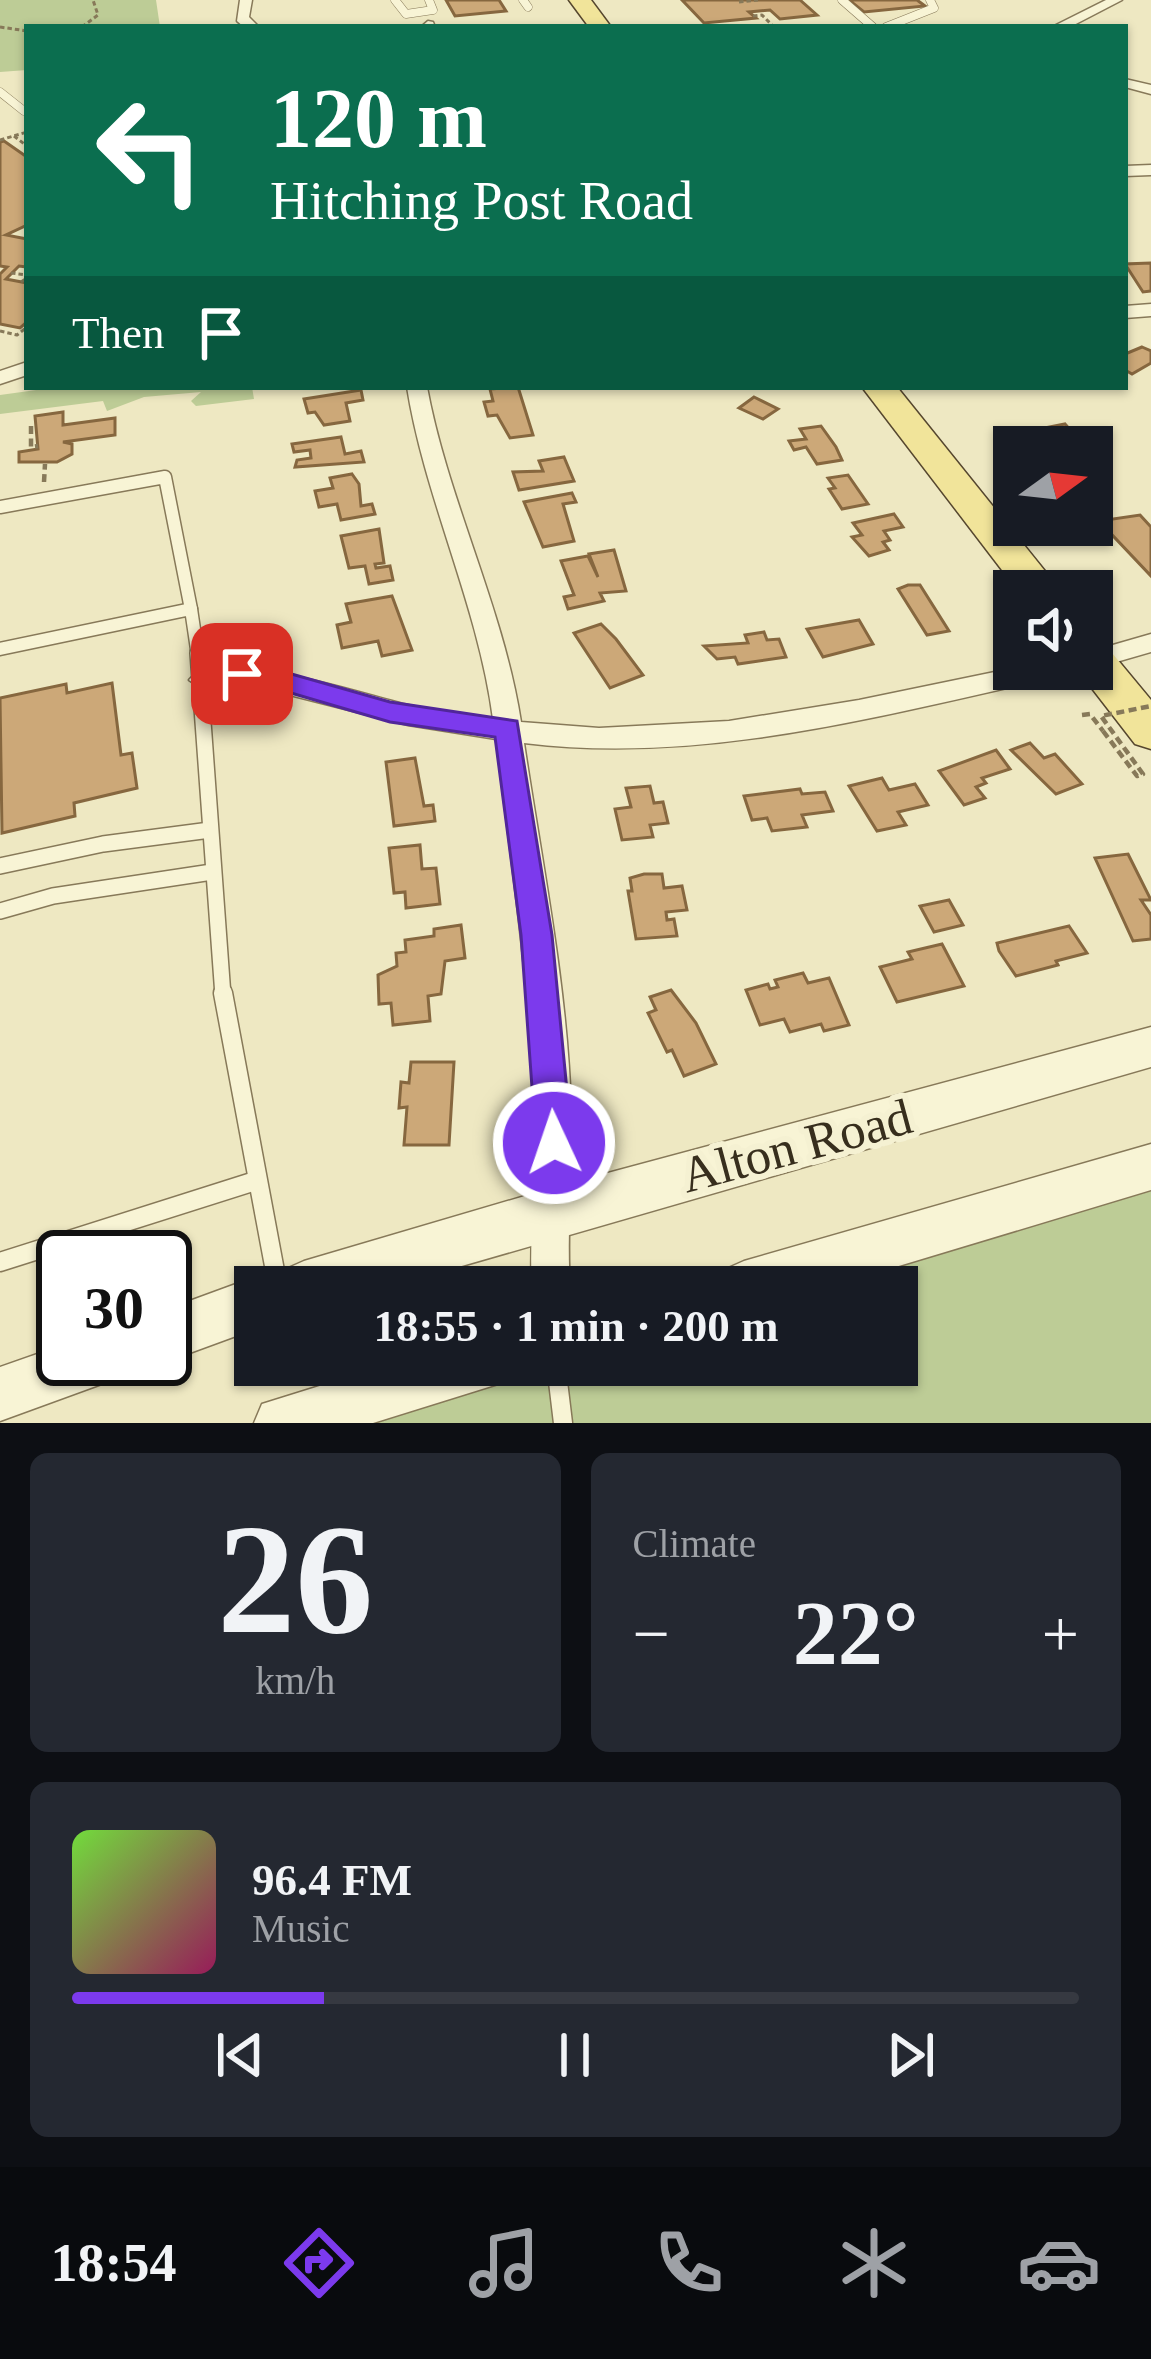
<!DOCTYPE html>
<html lang="en">
<head>
<meta charset="utf-8">
<style>
  :root { --surface:#171b24; --page:#242831; --text:#f1f3f6; --muted:#9ea1a6; --line:#363941; --accent:#7c3aed }
  body { margin:0; font-family:"Times New Roman",serif; background:var(--page); color:var(--text); height:100vh; display:flex; flex-direction:column; font-size:45px; white-space:nowrap }
  * { box-sizing:border-box; margin:0 }
  p { font-size:39px; color:var(--muted) }
  .icon { flex:none; width:66px; height:66px; fill:none; stroke:currentColor; stroke-width:2; stroke-linecap:round; stroke-linejoin:round }
  .map { position:relative; height:1423px; overflow:hidden }
  .drawer { display:flex; flex-direction:column; gap:30px; padding:30px; background:#0d0f14; flex:1 }
  .drawer>* { flex:none }
  .guide { position:absolute; left:24px; top:24px; width:1104px; height:366px; border-radius:0px; box-shadow:0 3px 9px #0004; background:#0b6e4f; color:#fff; overflow:hidden }
  .needle { width:78px; rotate:75deg }
  .fabs { position:absolute; left:993px; top:426px; display:grid; gap:24px }
  .fabs a { display:grid; place-items:center; width:120px; height:120px; border-radius:0px; background:var(--surface); box-shadow:0 3px 9px #0004; font-size:60px }
  .speed { position:absolute; left:36px; top:1230px; display:flex; gap:24px; font-size:60px; font-weight:700; text-align:center }
  .speed>* { display:grid; place-content:center; width:156px; height:156px; border-radius:50%; background:var(--surface); box-shadow:0 3px 9px #0004; line-height:1 }
  .speed .limit { border:6px solid #111; border-radius:18px; background:#fff; color:#111 }
  .pin { position:absolute; display:grid; place-items:center; width:102px; height:102px; color:#fff; margin:-51px; border-radius:24px; box-shadow:0 6px 18px #0006 }
  .me { position:absolute; width:132px; margin:-66px; rotate:357deg; stroke-linejoin:round; filter:drop-shadow(0 0 9px #0008) }
  .turn { display:flex; align-items:center; gap:42px; height:252px; padding:0 48px; font-size:54px }
  .turn .icon { width:156px; height:156px; stroke-width:2.5 }
  .turn b { display:block; font-size:84px; line-height:102px }
  .then { display:flex; align-items:center; height:114px; padding:0 48px; background:#0003; gap:24px; font-size:45px }
  .big { font-size:90px; font-weight:700; line-height:1.1 }
  .drawer .widget { flex:1; display:flex; flex-direction:column; justify-content:center; gap:18px; min-width:0; padding:0 42px; border-radius:18px; background:var(--page) }
  .drawer .dial { align-items:center; gap:0 }
  .dial b { font-size:156px; line-height:1 }
  .song { display:flex; align-items:center; gap:36px }
  .cover { width:144px; height:144px; border-radius:18px; background:linear-gradient(135deg,hsl(100 70% 55%),hsl(330 70% 35%)) }
  .played { height:12px; border-radius:6px; background:linear-gradient(90deg,var(--accent) 25%,var(--line) 25%) }
  .keys { display:flex; justify-content:space-around; direction:ltr }
  .heat { display:flex; justify-content:space-between; align-items:center; font-size:66px; direction:ltr }
  .drawer .tiles { flex:1; display:grid; gap:30px; grid-template-columns:1fr 1fr }
  .widget:last-child { grid-column:span 2 }
  .trip { position:absolute; left:234px; top:1266px; width:684px; height:120px; border-radius:0px; background:var(--surface); box-shadow:0 3px 9px #0004; font-weight:700; line-height:120px; text-align:center }
  .menu { display:flex; height:192px; justify-content:space-around; align-items:center; background:#090b0e; color:var(--muted) }
  .menu .icon { width:84px; height:84px }
  .menu .selected { color:var(--accent) }
  .menu b { font-size:54px; color:var(--text) }
  .map>svg:first-child { display:block }
  .green { fill:#bdcc96 }
  .building { fill:#cca878; stroke:#86673f; stroke-width:3 }
  .lines { fill:none; stroke-linecap:round; stroke-linejoin:round }
  .service-far3-casing { stroke:#877959; stroke-width:9 }
  .service-far2-casing { stroke:#877959; stroke-width:15 }
  .service-far1-casing { stroke:#877959; stroke-width:18 }
  .service-casing { stroke:#877959; stroke-width:21 }
  .minor-casing { stroke:#877959; stroke-width:3 }
  .tertiary-casing { stroke:#877959; stroke-width:3 }
  .primary-casing { stroke:#55462e; stroke-width:3 }
  .path-far1 { stroke:#877959; stroke-width:3; stroke-dasharray:4.5 3; stroke-linecap:butt }
  .path { stroke:#877959; stroke-width:4.5; stroke-dasharray:8 4.5; stroke-linecap:butt }
  .service-far3 { stroke:#f8f4d5; stroke-width:8 }
  .service-far2 { stroke:#f8f4d5; stroke-width:12 }
  .service-far1 { stroke:#f8f4d5; stroke-width:15 }
  .service { stroke:#f8f4d5; stroke-width:18 }
  .minor { fill:#f8f4d5; fill-rule:evenodd }
  .tertiary { fill:#f8f4d5; fill-rule:evenodd }
  .primary { fill:#f1e49a; fill-rule:evenodd }
  .path-bridge { stroke:#877959; stroke-width:4.5; stroke-dasharray:8 4.5; stroke-linecap:butt }
  .route { fill:#7c3aed; stroke:#51269a; stroke-width:3 }
  .labels { text-anchor:middle; stroke-width:12; stroke-linejoin:round; paint-order:stroke }
  .near-street-label { font-size:51px; fill:#372e1d; stroke:#f5f1d2 }
</style>
</head>
<body>
<div class="map">
<svg width="1151" height="1423" viewBox="0 0 1151 1423">
  <rect width="100%" height="100%" fill="#eee8c2"/>
  <g class="green">
    <path d="M0 0H156L160 27H27V70L0 72Z"/>
    <path d="M58 387H252L254 399 196 406 191 401 201 392 144 397 107 411 103 401 0 414V395Z"/>
    <path d="M1151 1191V1423H351L551 1365H897V1287H821Z"/>
  </g>
  <g class="building">
    <path d="M446 0H499L506 11 455 16Z"/>
    <path d="M682 0H800L817 15 780 19 770 10 749 12 756 18 704 23Z"/>
    <path d="M849 0H917L925 6 864 12Z"/>
    <path d="M4 141 27 157V225L6 235 27 239V267L19 266 6 279 27 283V322L20 328 0 324V274L7 267 0 266V142Z"/>
    <path d="M1151 263V291L1143 292 1125 264Z"/>
    <path d="M1142 347 1151 351V363L1132 374 1125 370V354Z"/>
    <path d="M518 387 533 435 510 438 497 415 488 416 484 402 493 401 490 389Z"/>
    <path d="M361 390 363 400 346 403 350 421 324 425 315 412 308 413 304 399Z"/>
    <path d="M754 397 778 409 763 419 739 408Z"/>
    <path d="M63 412V425L115 418V435L63 442 72 444V454L57 462H19V452L38 449 35 416Z"/>
    <path d="M1065 424 1081 442H1078L1082 447H1059L1040 429Z"/>
    <path d="M821 426 836 447 842 460 817 464 806 447 794 450 789 441 806 439 800 429Z"/>
    <path d="M341 437 345 454 361 451 364 462 295 467 297 460 311 458 310 450 294 452 292 444Z"/>
    <path d="M564 457 574 481 519 490 513 472 543 471 539 461Z"/>
    <path d="M352 474 359 484 361 506 372 504 375 514 341 520 337 504 319 507 315 491 333 488 330 478Z"/>
    <path d="M848 475 868 504 842 509 829 489 835 488 828 478Z"/>
    <path d="M572 493 576 502 563 504 574 541 543 547 524 502Z"/>
    <path d="M894 514 903 527 884 531 890 540 883 542 889 550 869 556 852 537 862 535 853 523Z"/>
    <path d="M1140 515 1151 527V576L1099 521Z"/>
    <path d="M379 529 384 563 375 564 376 568 390 566 393 580 369 584 365 566 349 568 341 536Z"/>
    <path d="M614 550 626 591 600 593 604 601 568 609 564 597 574 595 561 561 588 556 598 577 589 554Z"/>
    <path d="M908 585H920L949 631 927 635 898 589Z"/>
    <path d="M392 596 412 650 382 656 378 641 342 648 337 625 351 622 346 604Z"/>
    <path d="M859 620 873 644 823 657 807 629Z"/>
    <path d="M601 624 616 639 643 675 610 688 574 633Z"/>
    <path d="M764 632 767 640 779 639 786 657 738 664 735 657 717 659 704 646 748 643 745 635Z"/>
    <path d="M112 683 121 755 132 753 137 788 74 803 75 816 2 833 0 698 66 684 67 693Z"/>
    <path d="M1030 743 1044 758 1055 754 1082 784 1056 794 1011 750Z"/>
    <path d="M996 750 1010 769 982 778 986 783 976 787 985 798 964 805 939 771Z"/>
    <path d="M415 758 424 806 433 805 435 821 394 826 386 762Z"/>
    <path d="M882 778 889 790 915 784 928 805 898 812 906 825 877 831 849 786Z"/>
    <path d="M650 786 654 803 663 802 668 823 650 825 653 837 622 840 615 809 631 807 626 788Z"/>
    <path d="M800 789 802 794 825 792 833 811 802 815 807 827 772 831 767 818 752 820 744 796Z"/>
    <path d="M420 845 422 869 436 868 440 904 406 908 405 892 394 893 389 848Z"/>
    <path d="M1128 854 1151 900H1141L1151 915V939L1133 941 1095 858Z"/>
    <path d="M644 874H662L664 888 682 886 687 910 666 912 667 920 674 919 677 936 636 939 628 891H632L630 878Z"/>
    <path d="M949 900 963 925 934 932 920 906Z"/>
    <path d="M461 925 465 958 445 961 441 994 428 996 430 1021 393 1025 391 1003 379 1004 378 975 397 966 396 953 406 952 405 940 434 936V929Z"/>
    <path d="M1069 926 1087 953 1056 961 1058 965 1016 976 999 951 997 943Z"/>
    <path d="M942 944 964 986 897 1002 880 967 912 959 908 952Z"/>
    <path d="M803 973 808 983 829 978 849 1025 824 1031 821 1024 790 1032 784 1019 760 1025 746 990 768 984 770 989 778 987 775 980Z"/>
    <path d="M671 990 696 1023 716 1064 684 1076 672 1050 667 1052 648 1013 656 1010 650 997Z"/>
    <path d="M411 1062H454L449 1145H404L407 1107 399 1108 401 1082 409 1083Z"/>
  </g>
  <g class="lines">
    <defs>
      <g id="service-far3">
        <path d="M395 0 406 14 433 10 429 0"/>
        <path d="M523 0 528 7"/>
        <path d="M842 0 873 27"/>
        <path d="M886 27 934 8 930 0"/>
        <path d="M0 92 24 111"/>
      </g>
      <g id="service-far2">
        <path d="M0 507 165 477 191 609"/>
        <path d="M0 649 191 609 198 656"/>
      </g>
      <g id="service-far1">
        <path d="M198 653 223 996"/>
        <path d="M0 866 103 844 210 830"/>
        <path d="M0 911 53 896 212 872"/>
      </g>
      <g id="service">
        <path d="M223 993 278 1287"/>
        <path d="M0 1262 255 1181"/>
        <path d="M556 1365 563 1423"/>
      </g>
      <g id="minor">
        <path d="M240 0H252L249 17 259 27H244L237 21Z"/>
        <path d="M1106 0H1122L1070 27H1052Z"/>
        <path d="M428 21 433 22 435 27H421Z"/>
        <path d="M1125 79 1151 85V94L1125 87Z"/>
        <path d="M1151 165V175L1125 176V166Z"/>
        <path d="M1151 304V316L1125 318V306Z"/>
        <path d="M27 362V375L0 384V371Z"/>
        <path d="M407 387H427C448 501 503 606 521 722L599 728 729 721 859 700 1014 668 1064 669 1051 678C879 716 702 765 524 743 542 863 568 990 571 1111 573 1170 566 1228 570 1287H532C528 1226 540 1165 536 1104 528 982 512 861 496 739L408 725 274 691 202 689 189 680C217 644 367 696 408 705 436 711 465 715 493 719 478 604 425 500 407 387Z"/>
        <path d="M1151 634V652L1092 669V651Z"/>
      </g>
      <g id="tertiary">
        <path d="M1151 1027V1067L389 1287H278L286 1269 304 1261 552 1188Z"/>
        <path d="M1151 1144V1190L829 1287H718L726 1269 744 1261Z"/>
        <path d="M255 1277 274 1287H255V1329L165 1362 157 1359H165V1310Z"/>
        <path d="M63 1345V1359H126L118 1378 0 1421V1367Z"/>
        <path d="M387 1365H506L498 1384 373 1423H254L262 1404Z"/>
      </g>
      <g id="primary">
        <path d="M569 0H591L611 27H589Z"/>
        <path d="M862 387H897L1061 591H1018Z"/>
        <path d="M1092 643 1107 647 1151 700V749L1135 744 1077 669H1092Z"/>
      </g>
    </defs>
    <use href="#service-far3" class="service-far3-casing"/>
    <use href="#service-far2" class="service-far2-casing"/>
    <use href="#service-far1" class="service-far1-casing"/>
    <use href="#service" class="service-casing"/>
    <use href="#minor" class="minor-casing"/>
    <use href="#tertiary" class="tertiary-casing"/>
    <use href="#primary" class="primary-casing"/>
    <g class="path-far1">
      <path d="M739 2 758 0"/>
      <path d="M753 16 762 15 774 27"/>
      <path d="M0 27 27 31"/>
      <path d="M82 27 98 15 93 0"/>
      <path d="M14 136 27 146"/>
      <path d="M0 140 27 132"/>
      <path d="M11 273 27 275"/>
      <path d="M21 282 27 278"/>
      <path d="M0 331 17 335 27 327"/>
    </g>
    <g class="path">
      <path d="M31 426V447L38 446"/>
      <path d="M44 482 45 464"/>
      <path d="M1082 715 1090 714 1103 731"/>
    </g>
    <use href="#service-far3" class="service-far3"/>
    <use href="#service-far2" class="service-far2"/>
    <use href="#service-far1" class="service-far1"/>
    <use href="#service" class="service"/>
    <use href="#minor" class="minor"/>
    <use href="#tertiary" class="tertiary"/>
    <use href="#primary" class="primary"/>
    <path class="path-bridge" d="M1103 731 1137 776 1143 774 1101 716 1151 706"/>
  </g>
  <path class="route" d="M242 665 274 669 390 702 517 721 552 935 572 1143 567 1155 554 1160 541 1155 536 1143 521 935 495 737 390 722 274 688 232 681 228 674 232 668Z"/>
  <g class="labels">
    <g class="near-street-label">
      <text transform="translate(796 1145) rotate(-15)" y="18">Alton Road</text>
    </g>
  </g>
</svg>
<div class="fabs">
<a><svg class="needle" viewBox="-14 -14 28 28"><path d="M0-13l5 13h-10z" fill="#e53935"/><path d="M0 13l5-13h-10z" fill="#9ea1a6"/></svg></a>
<a><svg class="icon" aria-label="sound" viewBox="0 0 24 24"><path d="M4 9h4l5-4v14l-5-4H4zM17 9q2 3 0 6"/></svg></a>
</div>
<div class="speed"><div class="limit">30</div></div>
<div class="pin" style="left:242px;top:674px;background:#d93025"><svg class="icon" aria-label="arrive" viewBox="0 0 24 24"><path d="M6 21V4h12l-3 4 3 4H6"/></svg></div>
<svg class="me" style="left:554px;top:1143px" viewBox="-20 -20 40 40"><circle r="17" fill="#7c3aed" stroke="#fff" stroke-width="3"/><path d="M0-11L8 9 0 5-8 9z" fill="#fff"/></svg>
<div class="trip">18:55 · 1 min · 200 m</div>
<div class="guide">
<div class="turn"><svg class="icon" aria-label="left" viewBox="0 0 24 24"><path d="M17 20v-9H6M10 6l-5 5 5 5"/></svg><div><b>120 m</b>Hitching Post Road</div></div>
<div class="then">Then<svg class="icon" aria-label="arrive" viewBox="0 0 24 24"><path d="M6 21V4h12l-3 4 3 4H6"/></svg></div>
</div>
</div>
<section class="drawer">
<div class="tiles">
<div class="widget dial"><b>26</b><p>km/h</p></div>
<div class="widget"><p>Climate</p>
<div class="heat"><a>−</a><b class="big">22°</b><a>+</a></div>
</div>
<div class="widget">
<div class="song"><i class="cover"></i><div><b>96.4 FM</b><p>Music</p></div></div>
<div class="played"></div>
<div class="keys"><svg class="icon" aria-label="previous" viewBox="0 0 24 24"><path d="M18 5L8 12l10 7zM5 5v14"/></svg><svg class="icon" aria-label="pause" viewBox="0 0 24 24"><path d="M8 5v14M16 5v14"/></svg><svg class="icon" aria-label="next" viewBox="0 0 24 24"><path d="M6 5l10 7-10 7zM19 5v14"/></svg></div>
</div>
</div>
</section>
<nav class="menu">
<b>18:54</b>
<svg class="icon selected" aria-label="directions" viewBox="0 0 24 24"><path d="M12 3l9 9-9 9-9-9zM9 14v-3h6M13 9l2 2-2 2"/></svg>
<svg class="icon" aria-label="music" viewBox="0 0 24 24"><path d="M9 18V5l10-2v13"/><circle cx="6" cy="18" r="3"/><circle cx="16" cy="16" r="3"/></svg>
<svg class="icon" aria-label="phone" viewBox="0 0 24 24"><path d="M5 4h4l2 5-3 2q2 4 5 5l2-3 5 2v4C11 20 4 13 5 4z"/></svg>
<svg class="icon" aria-label="climate" viewBox="0 0 24 24"><path d="M12 3v18M4 7l16 10M4 17L20 7"/></svg>
<svg class="icon" aria-label="car" viewBox="0 0 24 24"><path d="M5 17H2v-5l4-1 3-4h7l3 4 3 1v5h-3M9 17h6M6 11h13"/><circle cx="7" cy="17" r="2"/><circle cx="17" cy="17" r="2"/></svg>
</nav>
</body>
</html>
